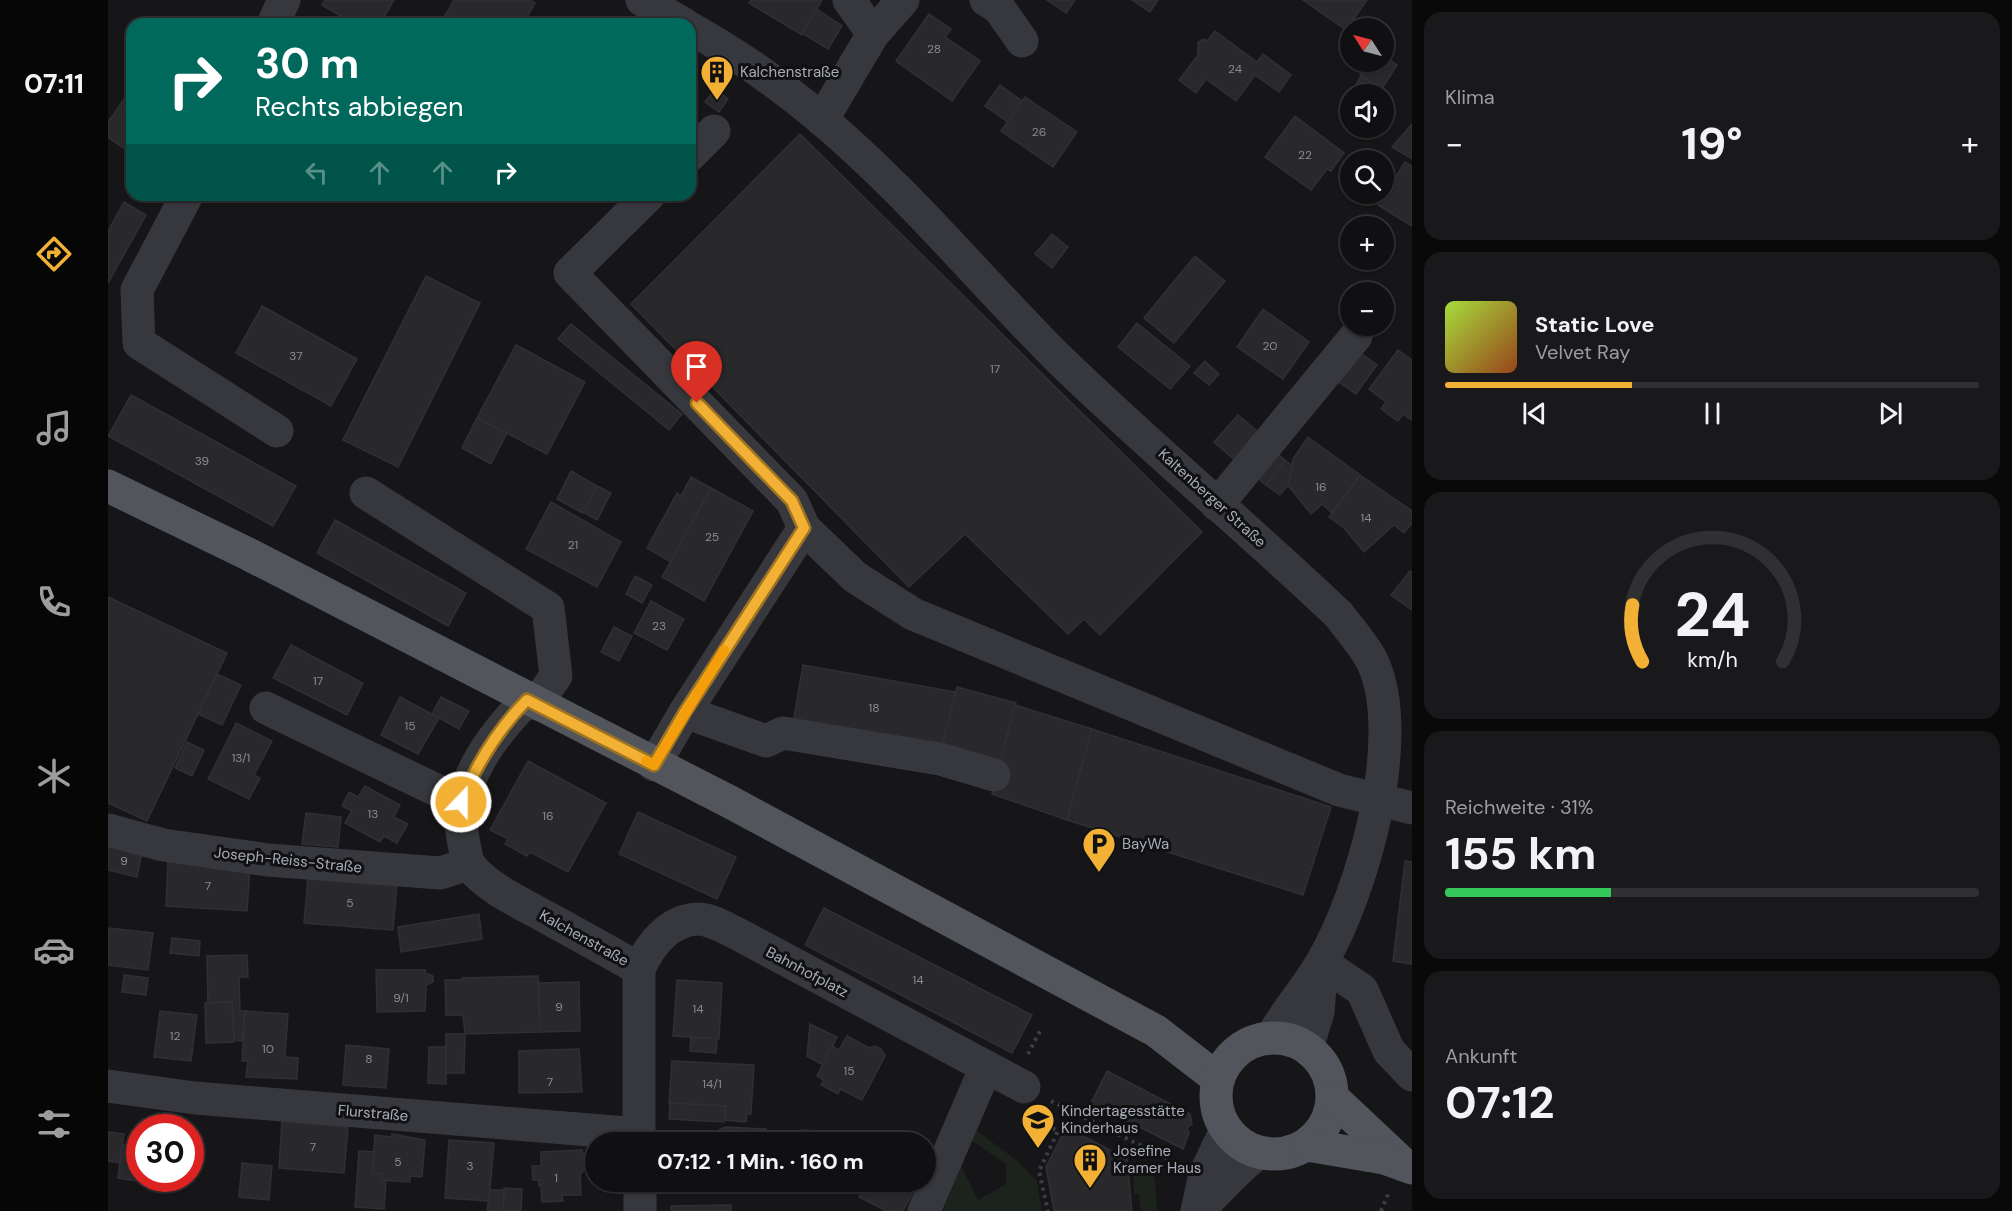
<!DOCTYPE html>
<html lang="de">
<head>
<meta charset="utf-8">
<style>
  :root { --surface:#101012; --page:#19191b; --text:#f1f3f6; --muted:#9c9d9f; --line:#303032; --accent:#f2b134 }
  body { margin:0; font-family:"DM Sans",sans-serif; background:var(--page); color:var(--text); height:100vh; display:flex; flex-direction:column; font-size:22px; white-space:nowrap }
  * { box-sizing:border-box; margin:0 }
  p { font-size:20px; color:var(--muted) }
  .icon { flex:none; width:33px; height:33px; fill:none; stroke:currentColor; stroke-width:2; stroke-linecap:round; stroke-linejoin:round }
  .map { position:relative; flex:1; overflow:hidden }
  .panel { display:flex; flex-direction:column; gap:12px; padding:12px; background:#09090a; width:600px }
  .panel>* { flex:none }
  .top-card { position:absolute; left:18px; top:18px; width:570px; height:183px; border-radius:18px; box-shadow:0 2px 4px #0004,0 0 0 2px var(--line); background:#00695c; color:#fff; overflow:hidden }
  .needle { width:39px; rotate:306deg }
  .fabs { position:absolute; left:1232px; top:18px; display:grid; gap:12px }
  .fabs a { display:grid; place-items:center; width:54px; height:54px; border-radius:50%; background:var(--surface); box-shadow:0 2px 4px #0004,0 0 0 2px var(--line); font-size:30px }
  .speed { position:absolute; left:18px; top:1114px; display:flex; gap:12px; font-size:30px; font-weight:700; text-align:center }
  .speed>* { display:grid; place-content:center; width:78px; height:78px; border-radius:50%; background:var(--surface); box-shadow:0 2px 4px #0004,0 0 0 2px var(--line); line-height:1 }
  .speed .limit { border:9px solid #d22; background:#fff; color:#111 }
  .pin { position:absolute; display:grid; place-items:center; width:51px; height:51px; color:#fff; margin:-62px -26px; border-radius:50% 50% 50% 0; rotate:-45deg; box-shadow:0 0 6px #0007 }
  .pin .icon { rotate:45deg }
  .me { position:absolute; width:66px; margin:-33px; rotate:22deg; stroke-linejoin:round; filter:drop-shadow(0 0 4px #0008) }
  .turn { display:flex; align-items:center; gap:21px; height:126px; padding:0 30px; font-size:27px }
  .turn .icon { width:78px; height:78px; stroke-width:2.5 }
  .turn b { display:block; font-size:42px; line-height:51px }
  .lanes { display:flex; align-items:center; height:57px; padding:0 30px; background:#0003; justify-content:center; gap:30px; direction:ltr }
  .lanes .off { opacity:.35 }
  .big { font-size:45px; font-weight:700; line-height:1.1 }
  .panel .widget { flex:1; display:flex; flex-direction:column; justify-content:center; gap:9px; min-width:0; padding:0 21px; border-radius:18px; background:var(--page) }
  .panel .dial { align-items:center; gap:0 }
  .dial svg { height:156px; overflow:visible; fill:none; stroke:var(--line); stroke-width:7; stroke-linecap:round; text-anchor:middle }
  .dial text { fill:var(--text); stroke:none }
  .song { display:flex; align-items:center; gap:18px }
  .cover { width:72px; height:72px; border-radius:9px; background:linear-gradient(135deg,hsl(80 70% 55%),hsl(20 70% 35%)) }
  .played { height:6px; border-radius:3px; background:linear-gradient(90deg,var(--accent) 35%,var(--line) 35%) }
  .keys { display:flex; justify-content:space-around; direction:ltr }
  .heat { display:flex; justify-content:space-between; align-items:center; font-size:33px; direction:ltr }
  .charge { height:9px; border-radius:4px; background:linear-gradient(90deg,#34c759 31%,var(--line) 0) }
  .trip { position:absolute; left:477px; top:1132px; width:351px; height:60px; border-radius:30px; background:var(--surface); box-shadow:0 2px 4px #0004,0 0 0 2px var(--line); font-weight:700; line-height:60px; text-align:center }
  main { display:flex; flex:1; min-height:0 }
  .tab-bar { display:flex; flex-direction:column; width:108px; justify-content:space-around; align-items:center; background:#060607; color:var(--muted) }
  .tab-bar .icon { width:42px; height:42px }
  .tab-bar .active { color:var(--accent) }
  .tab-bar b { font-size:27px; color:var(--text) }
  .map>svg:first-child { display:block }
  .green { fill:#1c231d }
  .building { fill:#29292c; stroke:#303034; stroke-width:1.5 }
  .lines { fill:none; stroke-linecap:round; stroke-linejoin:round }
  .path { stroke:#3d3f44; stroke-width:4; stroke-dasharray:3 4.5; stroke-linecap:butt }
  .minor { stroke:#37383d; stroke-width:33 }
  .major { stroke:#53555c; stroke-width:33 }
  .route-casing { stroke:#9d7322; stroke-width:15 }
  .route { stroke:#f2b134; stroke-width:10 }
  .slow { stroke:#f59e0b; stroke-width:10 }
  .labels { text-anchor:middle; stroke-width:6; stroke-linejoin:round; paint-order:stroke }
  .number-label { font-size:12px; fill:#888b94 }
  .poi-label { font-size:15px; fill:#a8adb8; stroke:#111113; text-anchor:start }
  .street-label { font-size:15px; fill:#a8adb8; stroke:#111113 }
</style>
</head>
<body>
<main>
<nav class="tab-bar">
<b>07:11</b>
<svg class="icon active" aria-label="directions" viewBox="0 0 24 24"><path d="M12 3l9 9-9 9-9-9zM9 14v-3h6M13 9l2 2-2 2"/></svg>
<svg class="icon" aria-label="music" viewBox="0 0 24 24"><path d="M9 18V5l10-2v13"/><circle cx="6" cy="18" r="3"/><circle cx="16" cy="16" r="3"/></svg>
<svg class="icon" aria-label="phone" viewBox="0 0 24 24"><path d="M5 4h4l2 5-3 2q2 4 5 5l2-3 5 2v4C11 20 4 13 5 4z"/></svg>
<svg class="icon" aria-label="climate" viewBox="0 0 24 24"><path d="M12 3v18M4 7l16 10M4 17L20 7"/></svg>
<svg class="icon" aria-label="car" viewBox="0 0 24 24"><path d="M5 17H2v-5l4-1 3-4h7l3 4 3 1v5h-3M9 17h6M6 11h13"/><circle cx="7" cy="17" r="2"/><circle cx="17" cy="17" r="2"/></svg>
<svg class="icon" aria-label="filters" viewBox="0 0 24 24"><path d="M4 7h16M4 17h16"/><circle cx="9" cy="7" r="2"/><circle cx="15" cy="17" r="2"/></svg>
</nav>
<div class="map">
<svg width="1304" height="1211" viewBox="0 0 1304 1211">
  <rect width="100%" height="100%" fill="#161618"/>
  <g class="green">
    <path d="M868 1130 908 1160 929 1181 934 1211H835L853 1166 870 1200 898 1184V1164L863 1140Z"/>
    <path d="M1025 1160 1047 1178 1049 1211H1033L1031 1194H1026Z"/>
  </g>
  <g class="building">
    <path d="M217 0H286L272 24H246L214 5Z"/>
    <path d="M346 0H422L427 3 415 24H332Z"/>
    <path d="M643 0H714L694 35 641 3Z"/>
    <path d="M939 0H967L958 13Z"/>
    <path d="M1024 0H1050L1042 12Z"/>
    <path d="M1195 0H1259L1238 30Z"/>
    <path d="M709 9 734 26 720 49 694 33Z"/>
    <path d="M821 14 843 29 837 37 872 61 844 101 788 61Z"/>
    <path d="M1107 31 1149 62 1155 54 1183 75 1171 92 1147 75 1128 101 1098 79 1088 93 1071 80 1090 55V42L1096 39 1099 41Z"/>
    <path d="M1275 56 1289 65 1274 89 1252 75 1260 62H1275Z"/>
    <path d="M1253 76 1277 91 1274 94 1244 92Z"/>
    <path d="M892 85 914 101 900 122 877 106Z"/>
    <path d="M24 88V154L0 137V122Z"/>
    <path d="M607 89 620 99 611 112 597 102Z"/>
    <path d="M917 97 969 132 945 167 893 131Z"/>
    <path d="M1187 116 1236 153 1223 171 1219 169 1203 190 1157 157Z"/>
    <path d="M1304 124V159L1284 147Z"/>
    <path d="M692 134 1094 532 992 635 976 619 960 634 857 534 801 587 523 304Z"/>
    <path d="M1297 162 1304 166V226L1270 205Z"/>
    <path d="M16 202 38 215 0 283V231Z"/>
    <path d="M944 234 960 247 944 268 927 254Z"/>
    <path d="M1087 256 1117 281 1066 343 1036 318Z"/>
    <path d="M318 276 372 303 290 467 235 440Z"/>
    <path d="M154 306 249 359 223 406 128 353Z"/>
    <path d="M1155 309 1201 342 1175 379 1129 347Z"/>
    <path d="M1029 323 1082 366 1062 389 1010 347Z"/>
    <path d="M463 324 574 414 561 430 450 339Z"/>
    <path d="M408 345 477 382 439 454 369 418Z"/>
    <path d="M1290 350 1304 360V420L1295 414 1290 421 1273 409 1278 402 1261 389Z"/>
    <path d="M1251 352 1269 365 1248 394 1228 380Z"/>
    <path d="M1097 361 1111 374 1101 385 1086 373Z"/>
    <path d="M23 395 188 486 165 526 0 436Z"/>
    <path d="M1130 415 1154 435 1130 463 1106 442Z"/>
    <path d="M369 418 399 433 383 464 354 448Z"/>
    <path d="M1200 437 1252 475 1224 513 1214 504 1203 514 1180 485 1185 459Z"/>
    <path d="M1164 450 1177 460 1158 485 1145 475Z"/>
    <path d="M1177 460 1185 467 1180 485 1172 495 1158 485Z"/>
    <path d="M463 471 489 486 475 513 449 499Z"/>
    <path d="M1252 475 1304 511V523L1296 533 1286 525 1256 552 1236 528 1221 517Z"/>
    <path d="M583 477 603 488 563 562 539 548 569 493 573 496Z"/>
    <path d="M489 486 503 493 489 520 475 512Z"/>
    <path d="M603 488 645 511 596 601 554 577Z"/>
    <path d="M443 502 513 542 489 587 418 549Z"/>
    <path d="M227 520 358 593 340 626 209 553Z"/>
    <path d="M1302 571 1304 572V610L1283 595Z"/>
    <path d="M527 576 544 585 534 603 518 594Z"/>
    <path d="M0 597 119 653 39 821 0 803Z"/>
    <path d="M543 601 576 619 559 650 526 633Z"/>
    <path d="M506 627 524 636 511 661 493 652Z"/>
    <path d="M183 645 255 683 239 715 165 678Z"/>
    <path d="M695 665 848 692 833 750 685 724Z"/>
    <path d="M109 674 133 685 114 725 90 714Z"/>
    <path d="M849 687 908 703 891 765 833 750Z"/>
    <path d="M292 697 331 718 310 754 273 735Z"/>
    <path d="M333 697 361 711 351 729 324 714Z"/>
    <path d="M907 705 984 729 959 820 884 794Z"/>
    <path d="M128 723 164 741 146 775 152 778 141 799 100 779Z"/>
    <path d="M984 729 1223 807 1195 895 959 820Z"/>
    <path d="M79 742 96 750 84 776 67 768Z"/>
    <path d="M420 761 498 803 460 872 422 852 419 856 397 844 400 839 382 830Z"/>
    <path d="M257 786 292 805 286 817 300 824 289 843 276 836 272 842 237 823 244 811 234 806 241 792 250 797Z"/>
    <path d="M530 812 628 857 609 899 511 854Z"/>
    <path d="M198 813 233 817 230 847 194 844Z"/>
    <path d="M0 845 34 852 29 877 0 870Z"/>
    <path d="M60 860 142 866 139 911 58 906Z"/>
    <path d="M1297 861 1304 862V964L1285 961Z"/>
    <path d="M200 877 289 883 285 930 196 923Z"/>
    <path d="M716 908 924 1015 904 1053 697 945Z"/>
    <path d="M371 914 374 939 293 952 290 927Z"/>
    <path d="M0 928 45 933 40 970 0 965Z"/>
    <path d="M64 938 92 941 91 956 62 953Z"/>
    <path d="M139 955 140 977H131L132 1011H137L134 1041 126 1040 124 1002 100 1003 99 956Z"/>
    <path d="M268 970H317V973L325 976V982L318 985 317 1011 269 1012Z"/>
    <path d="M16 975 40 978 38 995 14 992Z"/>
    <path d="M430 976 432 1032 357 1034 355 1015H338L337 980H354V978Z"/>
    <path d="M569 980 614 983 611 1039 565 1036Z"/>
    <path d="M471 982 472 1031 432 1032 431 983Z"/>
    <path d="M124 1002 126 1042 98 1043 97 1003Z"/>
    <path d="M52 1011 89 1015 83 1061 46 1057Z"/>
    <path d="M137 1011 180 1014 177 1057 190 1058 189 1079 138 1077 140 1061H134Z"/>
    <path d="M702 1024 729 1037 715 1065 699 1056Z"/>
    <path d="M338 1034H357L356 1073H338Z"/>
    <path d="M739 1036 761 1048 767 1046 773 1049 777 1056 754 1100 732 1089 730 1094 713 1085 716 1080 709 1076 724 1046 731 1050Z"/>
    <path d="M583 1037 609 1039 608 1053 582 1051Z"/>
    <path d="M238 1045 281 1049 278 1088 235 1085Z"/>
    <path d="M321 1047H338V1084L320 1083Z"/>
    <path d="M471 1049 474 1092 411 1093V1051Z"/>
    <path d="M564 1061 646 1065 643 1114H639L638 1122 616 1120 618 1106 561 1103Z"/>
    <path d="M999 1071 1082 1114 1084 1124 1079 1128 1081 1133 1075 1149 983 1103Z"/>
    <path d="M562 1103 618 1106 616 1122 561 1119Z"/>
    <path d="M174 1121 240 1127 236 1173 171 1168Z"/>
    <path d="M618 1127 658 1129 657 1143H617L618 1140H612V1129Z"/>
    <path d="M958 1127 1019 1159 1024 1211H946L938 1167Z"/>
    <path d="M693 1130 738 1132 737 1143 692 1141Z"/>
    <path d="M0 1132 16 1134 12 1163 0 1161Z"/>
    <path d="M284 1134 317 1140 314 1177 302 1176V1182L273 1180V1174L264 1173 267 1135 284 1137Z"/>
    <path d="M341 1140 386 1143 381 1201 337 1198Z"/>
    <rect x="560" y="1140" width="38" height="3"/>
    <path d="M14 1145 32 1146V1177L29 1181 10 1178Z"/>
    <path d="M474 1150 478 1167 472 1175 473 1195H454L455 1201 434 1202 433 1186H431V1180H425L424 1166H433V1152Z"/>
    <path d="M251 1151 266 1152 264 1173 273 1174V1180H278L276 1209 247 1207Z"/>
    <path d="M134 1163 164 1166 161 1200 131 1197Z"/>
    <path d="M758 1182H810L795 1211H778L751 1197Z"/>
    <path d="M396 1188 414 1189 413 1211H395Z"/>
    <path d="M382 1190H396L395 1211H379Z"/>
    <path d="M623 1205V1211H563V1206Z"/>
  </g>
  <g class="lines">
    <g class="path">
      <path d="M920 1054 932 1031"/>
      <path d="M943 1101 1068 1163"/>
      <path d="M925 1117 950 1131 931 1171 940 1211"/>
      <path d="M1273 1211 1281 1192"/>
    </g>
    <g class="minor">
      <path d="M534 0 576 24"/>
      <path d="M741 0 765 34"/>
      <path d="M878 0 891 8 914 41"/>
      <path d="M165 24 176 0"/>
      <path d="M582 28C628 54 672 84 712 118 798 190 870 278 949 357 1040 446 1139 527 1231 615 1242 630 1257 646 1265 663 1299 739 1254 893 1214 962 1199 988 1178 1011 1163 1038"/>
      <path d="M714 120 765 34 795 0"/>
      <path d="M582 155 606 131"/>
      <path d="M79 195 29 290 31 343 169 431"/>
      <path d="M541 195 462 273 684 501 696 528 747 577 805 614 1231 790 1304 808"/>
      <path d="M258 493 440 608 448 676 428 704"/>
      <path d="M1109 505 1248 336"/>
      <path d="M419 700C382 737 343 789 356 844 358 851 358 860 362 866 381 889 413 903 438 917 469 934 500 951 531 969"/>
      <path d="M158 708 353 802"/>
      <path d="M577 712 658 741 675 733 832 759 886 775"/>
      <path d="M546 765 577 712 696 528"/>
      <path d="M0 830 55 845 160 860 332 873 361 864"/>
      <path d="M1214 963 1254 990 1281 1051 1304 1075"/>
      <path d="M1199 1048 1210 1012 1214 963"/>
      <path d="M0 1086 87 1098 531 1134"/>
      <path d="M531 1143V969C542 945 561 920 590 919 602 919 615 927 626 932L916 1087"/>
      <path d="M532 1182V1211"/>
      <path d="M816 1211 878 1067"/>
      <path d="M1089 1211 1097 1174 1118 1130"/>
      <path d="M1089 1211C1109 1193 1129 1168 1150 1153"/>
    </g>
    <g class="major">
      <path d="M0 486 142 555 622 802 1048 1031 1110 1079"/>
      <circle cx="1166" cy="1096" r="58"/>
      <path d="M1225 1098 1292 1161"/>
      <path d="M1199 1145 1276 1158 1304 1168"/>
    </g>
  </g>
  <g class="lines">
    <defs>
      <path id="route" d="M353 802C369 763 389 730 419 700L546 765 577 712 696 528 684 501 589 403"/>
    </defs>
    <use href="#route" class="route-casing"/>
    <use href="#route" class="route"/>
    <path class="slow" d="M538 761 546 765 616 650"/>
  </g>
  <defs>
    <symbol id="building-pin" viewBox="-11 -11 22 30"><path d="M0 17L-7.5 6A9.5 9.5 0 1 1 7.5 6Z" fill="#f2b134" stroke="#111113"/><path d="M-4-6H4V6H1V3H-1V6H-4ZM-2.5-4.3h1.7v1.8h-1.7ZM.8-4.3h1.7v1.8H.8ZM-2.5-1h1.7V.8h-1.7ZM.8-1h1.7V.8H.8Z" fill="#111"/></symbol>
    <symbol id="parking-pin" viewBox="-11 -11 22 30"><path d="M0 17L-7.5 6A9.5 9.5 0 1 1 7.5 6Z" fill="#f2b134" stroke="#111113"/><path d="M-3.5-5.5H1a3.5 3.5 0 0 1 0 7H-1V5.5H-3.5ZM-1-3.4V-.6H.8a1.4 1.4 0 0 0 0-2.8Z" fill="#111"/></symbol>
    <symbol id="school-pin" viewBox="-11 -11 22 30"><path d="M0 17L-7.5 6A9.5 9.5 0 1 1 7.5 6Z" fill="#f2b134" stroke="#111113"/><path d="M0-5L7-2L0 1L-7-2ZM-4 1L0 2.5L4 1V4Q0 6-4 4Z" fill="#111"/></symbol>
  </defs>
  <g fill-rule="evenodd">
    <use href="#building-pin" x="590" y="53" width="38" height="52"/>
    <use href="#parking-pin" x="972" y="825" width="38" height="52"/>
    <use href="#school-pin" x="911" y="1101" width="38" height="52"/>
    <use href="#building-pin" x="963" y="1141" width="38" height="52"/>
  </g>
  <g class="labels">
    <g class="number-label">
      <text x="826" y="53">28</text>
      <text x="1127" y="73">24</text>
      <text x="931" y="136">26</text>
      <text x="1197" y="159">22</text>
      <text x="1162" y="350">20</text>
      <text x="188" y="360">37</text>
      <text x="887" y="373">17</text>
      <text x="94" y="465">39</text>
      <text x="1213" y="491">16</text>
      <text x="1258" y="522">14</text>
      <text x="604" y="541">25</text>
      <text x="465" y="549">21</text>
      <text x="551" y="630">23</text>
      <text x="210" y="685">17</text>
      <text x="766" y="712">18</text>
      <text x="302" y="730">15</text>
      <text x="133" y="762">13/1</text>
      <text x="265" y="818">13</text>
      <text x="440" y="820">16</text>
      <text x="16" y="865">9</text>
      <text x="100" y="890">7</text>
      <text x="242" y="907">5</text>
      <text x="810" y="984">14</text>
      <text x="293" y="1002">9/1</text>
      <text x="451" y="1011">9</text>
      <text x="590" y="1013">14</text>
      <text x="67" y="1040">12</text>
      <text x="160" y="1053">10</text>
      <text x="261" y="1063">8</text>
      <text x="741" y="1075">15</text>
      <text x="442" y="1086">7</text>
      <text x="604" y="1088">14/1</text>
      <text x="205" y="1151">7</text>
      <text x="290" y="1166">5</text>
      <text x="362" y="1170">3</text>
      <text x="448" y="1182">1</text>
    </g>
    <g class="poi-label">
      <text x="632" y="77">Kalchenstraße</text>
      <text x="1014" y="849">BayWa</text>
      <text x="953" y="1116">Kindertagesstätte<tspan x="953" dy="17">Kinderhaus</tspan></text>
      <text x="1005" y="1156">Josefine<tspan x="1005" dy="17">Kramer Haus</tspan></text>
    </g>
    <g class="street-label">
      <text transform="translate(1104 498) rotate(42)" y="5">Kaltenberger Straße</text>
      <text transform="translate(180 860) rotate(6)" y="5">Joseph-Reiss-Straße</text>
      <text transform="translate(476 938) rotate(29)" y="5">Kalchenstraße</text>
      <text transform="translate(699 972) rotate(28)" y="5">Bahnhofplatz</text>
      <text transform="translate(265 1113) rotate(5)" y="5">Flurstraße</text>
    </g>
  </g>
</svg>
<div class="fabs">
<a><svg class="needle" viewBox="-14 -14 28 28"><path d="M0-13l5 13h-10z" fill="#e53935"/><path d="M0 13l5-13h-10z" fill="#9c9d9f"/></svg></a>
<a><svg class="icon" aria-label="sound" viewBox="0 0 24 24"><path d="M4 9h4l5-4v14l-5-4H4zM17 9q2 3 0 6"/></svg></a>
<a><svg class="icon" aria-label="search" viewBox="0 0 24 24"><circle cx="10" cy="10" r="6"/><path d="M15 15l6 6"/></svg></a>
<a>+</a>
<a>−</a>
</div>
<div class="speed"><div class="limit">30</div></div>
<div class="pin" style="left:589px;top:403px;background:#d93025"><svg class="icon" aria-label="arrive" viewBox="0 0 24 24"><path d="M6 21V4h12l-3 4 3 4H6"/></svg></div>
<svg class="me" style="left:353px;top:802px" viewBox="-20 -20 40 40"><circle r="17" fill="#f2b134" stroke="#fff" stroke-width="3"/><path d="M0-11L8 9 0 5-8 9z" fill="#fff"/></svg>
<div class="trip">07:12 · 1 Min. · 160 m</div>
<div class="top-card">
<div class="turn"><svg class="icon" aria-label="right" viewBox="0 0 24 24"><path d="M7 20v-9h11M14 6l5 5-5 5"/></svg><div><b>30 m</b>Rechts abbiegen</div></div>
<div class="lanes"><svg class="icon off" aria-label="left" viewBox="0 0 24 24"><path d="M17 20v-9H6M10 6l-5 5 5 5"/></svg><svg class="icon off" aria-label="ahead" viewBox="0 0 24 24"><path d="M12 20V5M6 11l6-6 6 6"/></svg><svg class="icon off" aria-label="ahead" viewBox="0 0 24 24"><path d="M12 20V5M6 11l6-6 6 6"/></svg><svg class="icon" aria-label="right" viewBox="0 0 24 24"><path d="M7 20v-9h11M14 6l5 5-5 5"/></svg></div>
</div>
</div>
<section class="panel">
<div class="widget"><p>Klima</p>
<div class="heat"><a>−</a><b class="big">19°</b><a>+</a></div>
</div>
<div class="widget">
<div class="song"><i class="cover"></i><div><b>Static Love</b><p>Velvet Ray</p></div></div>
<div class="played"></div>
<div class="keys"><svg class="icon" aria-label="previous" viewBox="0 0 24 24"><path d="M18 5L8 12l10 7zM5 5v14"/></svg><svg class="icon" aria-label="pause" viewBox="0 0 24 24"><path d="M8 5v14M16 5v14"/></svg><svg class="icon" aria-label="next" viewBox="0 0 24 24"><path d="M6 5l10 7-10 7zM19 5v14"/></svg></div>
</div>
<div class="widget dial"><svg viewBox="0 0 100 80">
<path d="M14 69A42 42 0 1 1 86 69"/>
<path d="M14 69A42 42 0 0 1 9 40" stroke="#f2b134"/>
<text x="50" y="56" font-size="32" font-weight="700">24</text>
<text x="50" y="72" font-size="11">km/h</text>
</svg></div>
<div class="widget"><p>Reichweite · 31%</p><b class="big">155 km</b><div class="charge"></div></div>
<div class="widget"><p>Ankunft</p><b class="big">07:12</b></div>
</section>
</main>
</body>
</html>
